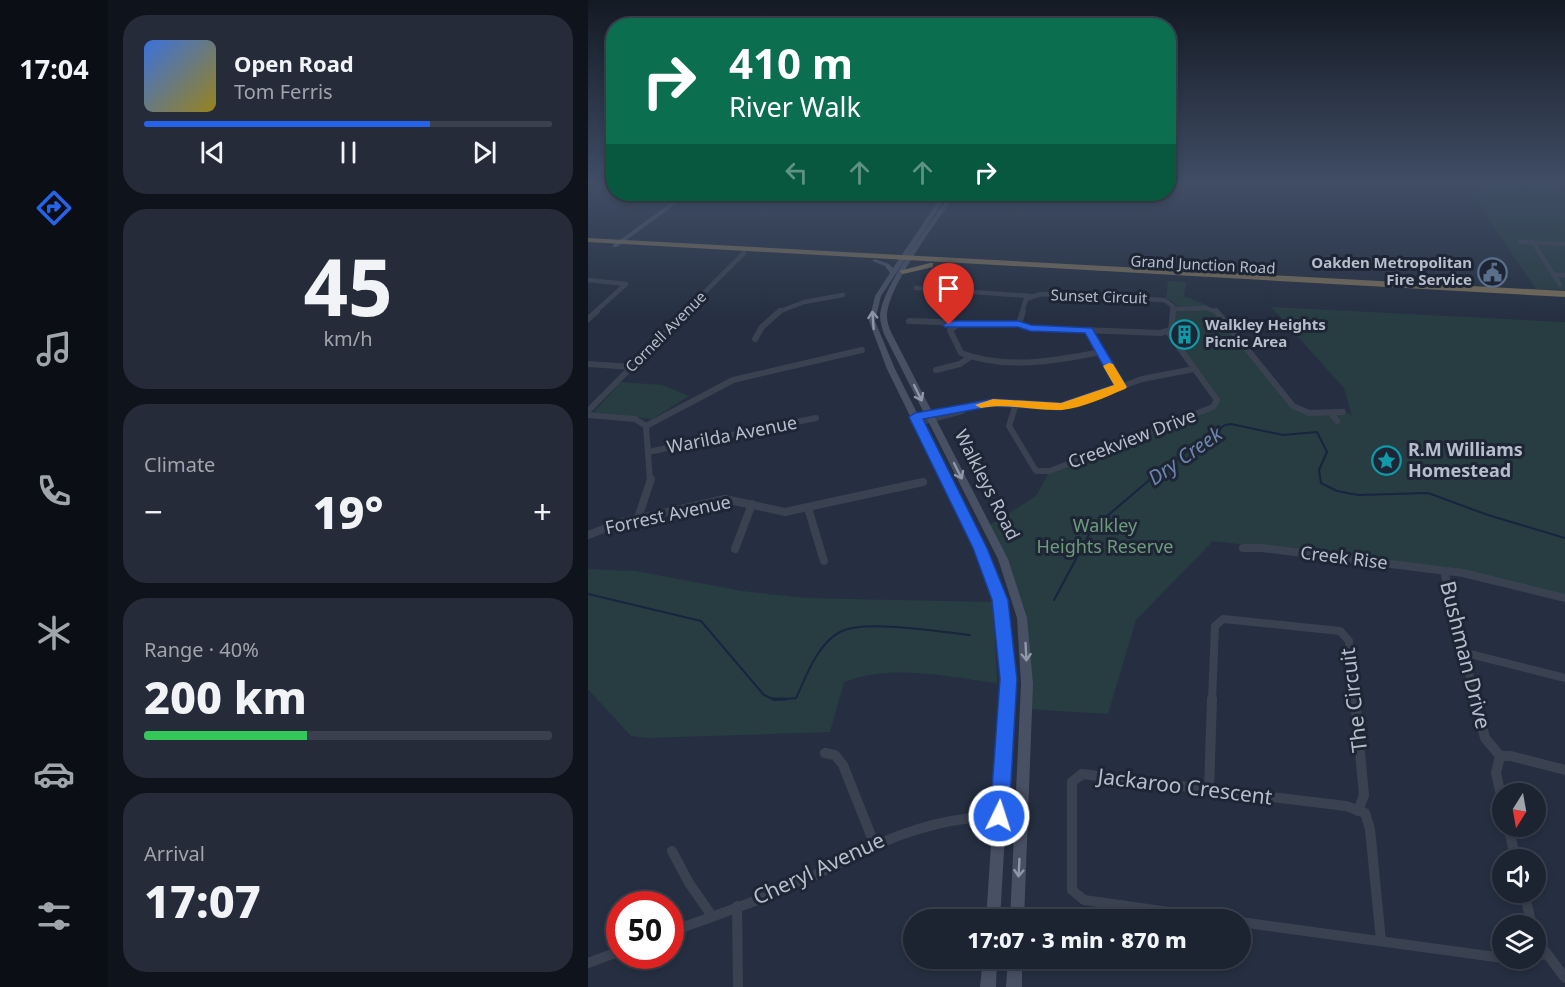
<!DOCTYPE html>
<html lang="en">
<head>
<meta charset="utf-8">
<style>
  :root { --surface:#1c2331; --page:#252b39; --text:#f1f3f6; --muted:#a0a4ab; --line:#3a404d; --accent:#2563eb }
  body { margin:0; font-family:"Noto Sans",sans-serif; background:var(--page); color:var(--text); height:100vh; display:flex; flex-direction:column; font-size:22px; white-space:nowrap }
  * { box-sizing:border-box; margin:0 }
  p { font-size:20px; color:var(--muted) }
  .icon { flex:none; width:33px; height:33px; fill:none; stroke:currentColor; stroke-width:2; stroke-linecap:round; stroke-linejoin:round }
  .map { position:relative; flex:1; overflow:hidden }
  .drawer { display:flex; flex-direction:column; gap:15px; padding:15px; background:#0f131b; width:480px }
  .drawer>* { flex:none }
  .banner { position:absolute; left:18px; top:18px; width:570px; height:183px; border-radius:24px; box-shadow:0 3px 9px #0003,0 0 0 2px var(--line); background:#0b6e4f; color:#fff; overflow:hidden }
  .needle { width:39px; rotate:191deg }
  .fabs { position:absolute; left:904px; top:783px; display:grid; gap:12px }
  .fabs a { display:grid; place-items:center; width:54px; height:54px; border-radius:50%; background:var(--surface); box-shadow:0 3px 9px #0003,0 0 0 2px var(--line); font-size:30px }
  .speed { position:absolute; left:18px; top:891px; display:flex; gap:12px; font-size:30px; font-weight:700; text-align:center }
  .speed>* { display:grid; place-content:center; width:78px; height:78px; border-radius:50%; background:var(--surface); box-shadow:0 3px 9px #0003,0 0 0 2px var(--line); line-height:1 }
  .speed .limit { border:9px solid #d22; background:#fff; color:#111 }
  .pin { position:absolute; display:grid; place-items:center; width:51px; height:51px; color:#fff; margin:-62px -26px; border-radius:50% 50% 50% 0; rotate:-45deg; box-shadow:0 0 6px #0007 }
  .pin .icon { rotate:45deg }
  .me { position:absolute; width:66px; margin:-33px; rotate:4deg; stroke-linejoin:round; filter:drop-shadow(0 0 4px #0008) }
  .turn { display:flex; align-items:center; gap:21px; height:126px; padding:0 24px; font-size:27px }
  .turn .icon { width:78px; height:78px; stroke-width:2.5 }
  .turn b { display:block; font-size:42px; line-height:51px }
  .lanes { display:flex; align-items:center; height:57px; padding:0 24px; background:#0003; justify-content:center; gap:30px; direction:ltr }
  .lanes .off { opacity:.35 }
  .big { font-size:45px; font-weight:800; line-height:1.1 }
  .drawer .card { flex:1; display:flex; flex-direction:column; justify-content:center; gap:9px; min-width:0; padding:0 21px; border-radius:24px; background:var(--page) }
  .drawer .dial { align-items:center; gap:0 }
  .dial b { font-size:78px; line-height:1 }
  .song { display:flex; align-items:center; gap:18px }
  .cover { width:72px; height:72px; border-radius:9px; background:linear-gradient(135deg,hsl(220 70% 55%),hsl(50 70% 35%)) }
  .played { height:6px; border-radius:3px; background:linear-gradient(90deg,var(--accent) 70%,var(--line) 70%) }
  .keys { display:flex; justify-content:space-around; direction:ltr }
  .heat { display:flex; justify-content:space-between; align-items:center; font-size:33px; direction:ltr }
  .charge { height:9px; border-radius:4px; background:linear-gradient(90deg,#34c759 40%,var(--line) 0) }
  .trip { position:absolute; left:315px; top:909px; width:348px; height:60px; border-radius:30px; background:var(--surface); box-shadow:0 3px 9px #0003,0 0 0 2px var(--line); font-weight:800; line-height:60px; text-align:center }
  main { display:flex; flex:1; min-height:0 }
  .dock { display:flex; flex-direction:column; width:108px; justify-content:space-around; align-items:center; background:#0b0e14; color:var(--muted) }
  .dock .icon { width:42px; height:42px }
  .dock .selected { color:var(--accent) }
  .dock b { font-size:27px; color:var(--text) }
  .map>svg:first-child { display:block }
  .green { fill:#273d42 }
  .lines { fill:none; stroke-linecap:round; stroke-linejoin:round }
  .stream-far1 { stroke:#18253f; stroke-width:2 }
  .stream { stroke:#18253f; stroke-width:3 }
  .building { fill:#374357; stroke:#202838; stroke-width:1.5 }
  .street-far3 { stroke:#3a4251; stroke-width:4.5 }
  .street-far2 { stroke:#3a4251; stroke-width:6 }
  .street-far1 { stroke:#3a4251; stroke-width:8 }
  .street { stroke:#3a4251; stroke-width:10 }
  .secondary { fill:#485064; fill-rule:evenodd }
  .highway { fill:#776c57; fill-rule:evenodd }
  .oneway { stroke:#9097a7 }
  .route { fill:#2563eb; stroke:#184099; stroke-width:1.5 }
  .slow { fill:#f59e0b }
  .labels { text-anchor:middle; stroke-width:6; stroke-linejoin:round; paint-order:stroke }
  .far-poi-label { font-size:15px; font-weight:bold; fill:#b6bdcb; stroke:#1e2636; text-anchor:end }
  .far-street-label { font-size:15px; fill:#b6bdcb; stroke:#1e2636 }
  .street-label { font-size:18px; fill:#b6bdcb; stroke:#1e2636 }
  .poi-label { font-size:18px; font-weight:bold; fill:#b6bdcb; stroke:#1e2636; text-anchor:start }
  .park-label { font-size:18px; fill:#6d9c7b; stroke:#1e2636 }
  .water-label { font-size:20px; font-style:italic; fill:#6f84aa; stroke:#1e2636 }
  .near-street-label { font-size:21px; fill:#b6bdcb; stroke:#1e2636 }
</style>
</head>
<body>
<main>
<nav class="dock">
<b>17:04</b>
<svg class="icon selected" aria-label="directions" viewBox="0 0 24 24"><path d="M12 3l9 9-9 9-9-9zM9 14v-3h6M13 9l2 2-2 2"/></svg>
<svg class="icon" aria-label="music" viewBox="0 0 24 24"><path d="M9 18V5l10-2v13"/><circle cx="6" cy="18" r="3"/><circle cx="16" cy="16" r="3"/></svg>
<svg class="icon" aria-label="phone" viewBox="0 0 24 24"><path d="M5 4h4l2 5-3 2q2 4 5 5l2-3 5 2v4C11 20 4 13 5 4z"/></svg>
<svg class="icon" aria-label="climate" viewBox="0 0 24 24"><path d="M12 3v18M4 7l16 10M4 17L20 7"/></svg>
<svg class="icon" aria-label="car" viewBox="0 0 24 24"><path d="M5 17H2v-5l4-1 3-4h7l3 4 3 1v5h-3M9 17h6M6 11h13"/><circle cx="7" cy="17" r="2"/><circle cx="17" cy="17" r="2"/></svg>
<svg class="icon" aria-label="filters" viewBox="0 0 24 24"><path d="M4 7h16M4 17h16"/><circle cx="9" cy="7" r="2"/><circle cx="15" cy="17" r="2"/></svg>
</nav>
<section class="drawer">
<div class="card">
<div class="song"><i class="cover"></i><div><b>Open Road</b><p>Tom Ferris</p></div></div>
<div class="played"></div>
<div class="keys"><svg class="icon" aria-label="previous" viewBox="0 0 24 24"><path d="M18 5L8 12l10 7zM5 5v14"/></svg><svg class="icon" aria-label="pause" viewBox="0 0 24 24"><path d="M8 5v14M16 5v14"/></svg><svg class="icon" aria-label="next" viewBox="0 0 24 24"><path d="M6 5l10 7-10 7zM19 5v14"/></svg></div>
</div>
<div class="card dial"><b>45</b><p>km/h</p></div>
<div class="card"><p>Climate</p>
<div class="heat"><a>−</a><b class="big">19°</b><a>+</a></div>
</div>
<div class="card"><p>Range · 40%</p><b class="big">200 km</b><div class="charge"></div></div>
<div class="card"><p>Arrival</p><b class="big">17:07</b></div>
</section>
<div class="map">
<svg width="977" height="987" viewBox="0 0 977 987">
  <rect width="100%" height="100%" fill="#252f41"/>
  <g class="green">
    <path d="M3 183H25L26 194H46L12 197 0 193V185Z"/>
    <path d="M886 183H977V290L948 289 893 208Z"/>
    <path d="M580 281 598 282 596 296 621 306H589L584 301 578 299Z"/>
    <path d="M683 307 977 322V595L873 571 625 541 548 620 520 714 438 709 432 606 399 527 448 496 462 471 626 407 629 400 580 332 589 311 618 309 627 313 706 409 730 415 761 413 764 416 756 388Z"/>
    <path d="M33 382 74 385 101 396 64 419 6 412Z"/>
    <path d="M0 569 48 571 154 591 217 598 405 602 409 683C360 677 303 663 256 682L242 732 59 738 43 736 0 689Z"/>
  </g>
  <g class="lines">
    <g class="stream-far1">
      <path d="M0 594 113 621 176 695 187 700 208 698C218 677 229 644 252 632 276 619 353 632 382 635"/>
      <path d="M466 600 504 529 573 470 637 425 643 424 695 435 729 432 739 452 731 470 733 483 749 491 770 495 840 493 900 515 977 538"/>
    </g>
    <path class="stream" d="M185 699H197"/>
  </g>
  <path class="building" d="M890 268 916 269 922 279H897Z"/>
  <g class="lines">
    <g class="street-far3">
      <path d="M932 242 977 244"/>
      <path d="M945 242 972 285"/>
      <path d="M965 275H977"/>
      <path d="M0 280 38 284 7 312"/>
      <path d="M328 288 442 296"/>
      <path d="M585 309 618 308 629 312"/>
      <path d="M97 312 156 253"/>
      <path d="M190 312 216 302 255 295"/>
      <path d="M434 312 438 299 453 294 576 300 585 306 584 312"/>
    </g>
    <g class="street-far2">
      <path d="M435 311 431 324 442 328 572 333 583 330 585 311"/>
      <path d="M628 311 705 406 721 413 755 412"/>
      <path d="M0 319 9 311"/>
      <path d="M321 321 353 322 365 326"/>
      <path d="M431 324H370L362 330 373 353C418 370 467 361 513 352"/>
      <path d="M500 330 533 387"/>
      <path d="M167 339 174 327 192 311"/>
      <path d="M0 364 44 367"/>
      <path d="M348 370 372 364 382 357"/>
      <path d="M428 404 421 426 448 471H462L625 407 629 400 580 332"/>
      <path d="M0 411 99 311"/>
      <path d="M743 413 749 421"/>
      <path d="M0 415 47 419 58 426"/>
      <path d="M327 417 405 402 473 406 486 404 554 379 606 369"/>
      <path d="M330 423 374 411"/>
      <path d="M60 452 228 418"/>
      <path d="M62 481 58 426 145 380 274 350"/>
    </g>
    <g class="street-far1">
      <path d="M220 508 236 561"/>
      <path d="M50 518 63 479"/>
      <path d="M0 535 34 522 137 499 197 512 335 482"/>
      <path d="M655 548H674L875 573 977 598"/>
      <path d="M147 549 164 504"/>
      <path d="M856 571 888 701"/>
      <path d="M878 653 977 678"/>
      <path d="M624 701 627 626 635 619 752 631 761 641 767 701"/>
    </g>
    <g class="street">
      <path d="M767 699 776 795 770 811"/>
      <path d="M887 699 897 738 912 756 908 773 915 804"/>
      <path d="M237 753 247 755 255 765 286 843"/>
      <path d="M912 756H923L977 770"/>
      <path d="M621 790 624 699"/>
      <path d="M920 826 928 860"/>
      <path d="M84 851 101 883 124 916"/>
      <path d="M936 892 944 926"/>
      <path d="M149 906 150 987"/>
      <path d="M637 920 496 900 484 890V782L494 774 758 806 777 813 782 829 793 941"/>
      <path d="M652 922 915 958"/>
      <path d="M82 932C122 917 164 904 203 886 269 857 308 827 383 818"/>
      <path d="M948 939 977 978"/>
      <path d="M948 956 957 954"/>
      <path d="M917 958H937"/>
      <path d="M0 963 32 951"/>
    </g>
    <g class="secondary">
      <path d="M95 194H101L29 247H25V245Z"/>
      <path d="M355 194H360L293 296 287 321 307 369 404 563 417 601 426 679 412 920H398L414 679 407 601 394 563 299 369 281 321 287 296 302 273 297 266 284 261 287 259 301 264 305 268Z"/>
      <path d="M363 194H368C350 220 299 287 299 316 299 322 301 328 304 334L420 559 439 618 445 684 436 920H422L433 684 429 618 410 559 296 334C294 328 292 322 292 316 293 287 345 219 363 194Z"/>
      <path d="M395 958H409L408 987H392Z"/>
      <path d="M420 958H434V987H418Z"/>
    </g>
    <g class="highway">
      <path d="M0 238 977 291V297L0 242Z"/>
      <path d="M342 263H345V267L315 274 311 271Z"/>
    </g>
  </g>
  <defs><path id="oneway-shaft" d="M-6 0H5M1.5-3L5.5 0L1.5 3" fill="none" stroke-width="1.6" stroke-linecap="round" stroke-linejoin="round" transform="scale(1.5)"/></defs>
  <g class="oneway">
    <use href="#oneway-shaft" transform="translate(285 320) rotate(-94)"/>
    <use href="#oneway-shaft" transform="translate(330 393) rotate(64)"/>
    <use href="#oneway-shaft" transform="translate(370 471) rotate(63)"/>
    <use href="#oneway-shaft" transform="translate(438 652) rotate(87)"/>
    <use href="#oneway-shaft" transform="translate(431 868) rotate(93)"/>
  </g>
  <linearGradient id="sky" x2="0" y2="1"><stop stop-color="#141a24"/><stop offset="0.57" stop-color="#404d65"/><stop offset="1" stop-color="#404d65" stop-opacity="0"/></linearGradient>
  <rect width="977" height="321" fill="url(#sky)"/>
  <path class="route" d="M361 321H431L443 325 504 328 539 387 473 410 405 406 335 419 399 548 420 600 429 679 421 816 418 822 411 825 404 822 402 816 412 679 404 600 385 548 321 417 327 413 405 399 473 403 526 385 497 333 442 331 430 327H357L355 325Z"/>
  <path class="slow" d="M521 363 525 364 539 387 537 389C517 397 495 408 474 410 447 411 420 403 393 408L387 405 405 399 473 403 526 385 515 366Z"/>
  <defs>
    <symbol id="civic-ring" viewBox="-11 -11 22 22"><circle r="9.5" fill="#1e2636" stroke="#5c6f8a" stroke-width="1.5"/><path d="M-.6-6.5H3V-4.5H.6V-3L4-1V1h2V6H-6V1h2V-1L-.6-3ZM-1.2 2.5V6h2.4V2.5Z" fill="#5c6f8a"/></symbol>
    <symbol id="building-ring" viewBox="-11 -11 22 22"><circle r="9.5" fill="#1e2636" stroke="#0f9aa8" stroke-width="1.5"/><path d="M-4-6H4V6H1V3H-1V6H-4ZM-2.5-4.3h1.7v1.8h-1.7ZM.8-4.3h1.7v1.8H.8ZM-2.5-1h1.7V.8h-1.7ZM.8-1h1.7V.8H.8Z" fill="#0f9aa8"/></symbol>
    <symbol id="sight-ring" viewBox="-11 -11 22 22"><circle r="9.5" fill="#1e2636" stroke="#0f9aa8" stroke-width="1.5"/><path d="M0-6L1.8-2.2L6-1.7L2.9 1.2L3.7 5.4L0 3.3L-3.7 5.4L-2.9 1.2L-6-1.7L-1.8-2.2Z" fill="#0f9aa8"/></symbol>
  </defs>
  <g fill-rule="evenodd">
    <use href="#civic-ring" x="888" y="256" width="33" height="33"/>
    <use href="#building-ring" x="580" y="318" width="33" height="33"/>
    <use href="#sight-ring" x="782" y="444" width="33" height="33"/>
  </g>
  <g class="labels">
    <g class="far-poi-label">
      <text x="884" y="268">Oakden Metropolitan<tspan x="884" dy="17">Fire Service</tspan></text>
      <text x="617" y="330" text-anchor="start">Walkley Heights<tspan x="617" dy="17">Picnic Area</tspan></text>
    </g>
    <g class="far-street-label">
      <text transform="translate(615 265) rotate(3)" y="5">Grand Junction Road</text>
      <text transform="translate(511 297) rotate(2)" y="5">Sunset Circuit</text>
      <text transform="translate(78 332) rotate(-45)" y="5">Cornell Avenue</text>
    </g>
    <g class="street-label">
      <text transform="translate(144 435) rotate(-11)" y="6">Warilda Avenue</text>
      <text transform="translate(544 439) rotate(-21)" y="6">Creekview Drive</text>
      <text transform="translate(399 485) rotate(63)" y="6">Walkleys Road</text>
      <text transform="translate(80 515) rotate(-12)" y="6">Forrest Avenue</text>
      <text transform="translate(756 558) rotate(7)" y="6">Creek Rise</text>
    </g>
    <g class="poi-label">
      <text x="820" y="456">R.M Williams<tspan x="820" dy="21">Homestead</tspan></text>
    </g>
    <g class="park-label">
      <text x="517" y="532">Walkley<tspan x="517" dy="21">Heights Reserve</tspan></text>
    </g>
    <g class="water-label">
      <text transform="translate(597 456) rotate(-35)" y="7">Dry Creek</text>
    </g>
    <g class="near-street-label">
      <text transform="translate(877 655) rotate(76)" y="7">Bushman Drive</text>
      <text transform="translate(766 700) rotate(-97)" y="7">The Circuit</text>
      <text transform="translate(597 787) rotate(7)" y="7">Jackaroo Crescent</text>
      <text transform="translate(231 869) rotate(-25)" y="7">Cheryl Avenue</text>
    </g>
  </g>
</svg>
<div class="fabs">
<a><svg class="needle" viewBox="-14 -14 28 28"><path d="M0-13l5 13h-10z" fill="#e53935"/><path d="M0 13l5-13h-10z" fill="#a0a4ab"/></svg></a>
<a><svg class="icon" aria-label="sound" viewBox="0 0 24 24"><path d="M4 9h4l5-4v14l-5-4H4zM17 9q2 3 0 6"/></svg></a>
<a><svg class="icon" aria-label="layers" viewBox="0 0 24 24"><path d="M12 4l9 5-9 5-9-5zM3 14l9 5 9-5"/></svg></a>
</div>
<div class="speed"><div class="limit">50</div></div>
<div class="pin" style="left:361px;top:325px;background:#d93025"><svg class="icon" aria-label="arrive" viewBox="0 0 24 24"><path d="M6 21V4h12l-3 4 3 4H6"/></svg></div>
<svg class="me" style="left:411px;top:816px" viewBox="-20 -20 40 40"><circle r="17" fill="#2563eb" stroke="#fff" stroke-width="3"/><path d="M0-11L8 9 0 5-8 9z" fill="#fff"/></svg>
<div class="trip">17:07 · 3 min · 870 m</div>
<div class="banner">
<div class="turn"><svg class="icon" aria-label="right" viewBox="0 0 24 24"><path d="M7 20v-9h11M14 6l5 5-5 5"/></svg><div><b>410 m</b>River Walk</div></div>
<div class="lanes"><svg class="icon off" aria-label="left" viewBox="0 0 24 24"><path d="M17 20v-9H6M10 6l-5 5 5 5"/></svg><svg class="icon off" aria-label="ahead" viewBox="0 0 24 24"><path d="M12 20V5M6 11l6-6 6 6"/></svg><svg class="icon off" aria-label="ahead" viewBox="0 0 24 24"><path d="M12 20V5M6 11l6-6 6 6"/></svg><svg class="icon" aria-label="right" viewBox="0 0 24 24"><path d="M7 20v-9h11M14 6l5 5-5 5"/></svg></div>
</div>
</div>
</main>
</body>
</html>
